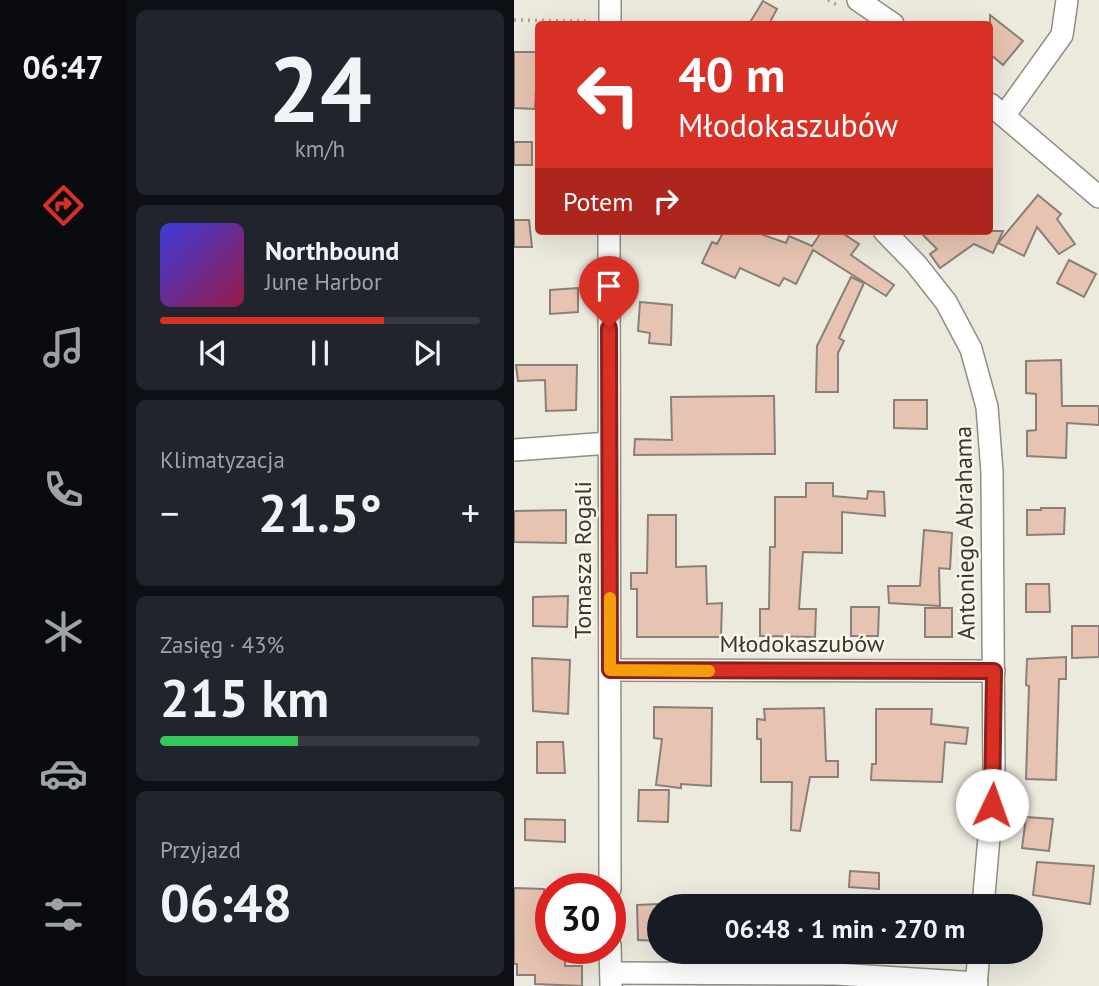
<!DOCTYPE html>
<html lang="pl">
<head>
<meta charset="utf-8">
<style>
  :root { --surface:#171b24; --page:#20242c; --text:#f1f3f6; --muted:#9ea1a6; --line:#363941; --accent:#d93025 }
  body { margin:0; font-family:"PT Sans",sans-serif; background:var(--page); color:var(--text); height:100vh; display:flex; flex-direction:column; font-size:26px; white-space:nowrap }
  * { box-sizing:border-box; margin:0 }
  p { font-size:23px; color:var(--muted) }
  .icon { flex:none; width:38px; height:38px; fill:none; stroke:currentColor; stroke-width:2; stroke-linecap:round; stroke-linejoin:round }
  .map { position:relative; flex:1; overflow:hidden }
  .sheet { display:flex; flex-direction:column; gap:10px; padding:10px; background:#0d0f14; width:388px }
  .sheet>* { flex:none }
  .guide { position:absolute; left:21px; top:21px; width:458px; height:214px; border-radius:7px; box-shadow:0 7px 28px #0002; background:#d93025; color:#fff; overflow:hidden }
  .speed { position:absolute; left:21px; top:873px; display:flex; gap:14px; font-size:35px; font-weight:700; text-align:center }
  .speed>* { display:grid; place-content:center; width:91px; height:91px; border-radius:50%; background:var(--surface); box-shadow:0 7px 28px #0002; line-height:1 }
  .speed .limit { border:10px solid #d22; background:#fff; color:#111 }
  .pin { position:absolute; display:grid; place-items:center; width:60px; height:60px; color:#fff; margin:-72px -30px; border-radius:50% 50% 50% 0; rotate:-45deg; box-shadow:0 0 7px #0007 }
  .pin .icon { rotate:45deg }
  .me { position:absolute; width:77px; margin:-38px; rotate:3deg; stroke-linejoin:round; filter:drop-shadow(0 0 5px #0008) }
  .turn { display:flex; align-items:center; gap:24px; height:147px; padding:0 28px; font-size:32px }
  .turn .icon { width:91px; height:91px; stroke-width:2.5 }
  .turn b { display:block; font-size:49px; line-height:60px }
  .then { display:flex; align-items:center; height:66px; padding:0 28px; background:#0003; gap:14px; font-size:26px }
  .big { font-size:52px; font-weight:700; line-height:1.1 }
  .sheet .widget { flex:1; display:flex; flex-direction:column; justify-content:center; gap:10px; min-width:0; padding:0 24px; border-radius:10px; background:var(--page) }
  .sheet .dial { align-items:center; gap:0 }
  .dial b { font-size:91px; line-height:1 }
  .song { display:flex; align-items:center; gap:21px }
  .cover { width:84px; height:84px; border-radius:10px; background:linear-gradient(135deg,hsl(240 70% 55%),hsl(340 70% 35%)) }
  .played { height:7px; border-radius:4px; background:linear-gradient(90deg,var(--accent) 70%,var(--line) 70%) }
  .keys { display:flex; justify-content:space-around; direction:ltr }
  .heat { display:flex; justify-content:space-between; align-items:center; font-size:38px; direction:ltr }
  .charge { height:10px; border-radius:5px; background:linear-gradient(90deg,#34c759 43%,var(--line) 0) }
  .trip { position:absolute; left:133px; top:894px; width:396px; height:70px; border-radius:35px; background:var(--surface); box-shadow:0 7px 28px #0002; font-weight:700; line-height:70px; text-align:center }
  main { display:flex; flex:1; min-height:0 }
  .dock { display:flex; flex-direction:column; width:126px; justify-content:space-around; align-items:center; background:#090b0e; color:var(--muted) }
  .dock .icon { width:49px; height:49px }
  .dock .current { color:var(--accent) }
  .dock b { font-size:32px; color:var(--text) }
  .map>svg:first-child { display:block }
  .building { fill:#e6c4b1; stroke:#8b7f79; stroke-width:2 }
  .lines { fill:none; stroke-linecap:round; stroke-linejoin:round }
  .minor-casing { stroke:#918e83; stroke-width:24 }
  .path { stroke:#a6a49b; stroke-width:3.5; stroke-dasharray:2 5; stroke-linecap:butt }
  .minor { stroke:#fff; stroke-width:21 }
  .route-casing { stroke:#8d1f18; stroke-width:18 }
  .route { stroke:#d93025; stroke-width:12 }
  .slow { stroke:#f59e0b; stroke-width:12 }
  .labels { text-anchor:middle; stroke-width:5; stroke-linejoin:round; paint-order:stroke }
  .street-label { font-size:24px; fill:#383732; stroke:#f9f6ea }
</style>
</head>
<body>
<main>
<nav class="dock">
<b>06:47</b>
<svg class="icon current" aria-label="directions" viewBox="0 0 24 24"><path d="M12 3l9 9-9 9-9-9zM9 14v-3h6M13 9l2 2-2 2"/></svg>
<svg class="icon" aria-label="music" viewBox="0 0 24 24"><path d="M9 18V5l10-2v13"/><circle cx="6" cy="18" r="3"/><circle cx="16" cy="16" r="3"/></svg>
<svg class="icon" aria-label="phone" viewBox="0 0 24 24"><path d="M5 4h4l2 5-3 2q2 4 5 5l2-3 5 2v4C11 20 4 13 5 4z"/></svg>
<svg class="icon" aria-label="climate" viewBox="0 0 24 24"><path d="M12 3v18M4 7l16 10M4 17L20 7"/></svg>
<svg class="icon" aria-label="car" viewBox="0 0 24 24"><path d="M5 17H2v-5l4-1 3-4h7l3 4 3 1v5h-3M9 17h6M6 11h13"/><circle cx="7" cy="17" r="2"/><circle cx="17" cy="17" r="2"/></svg>
<svg class="icon" aria-label="filters" viewBox="0 0 24 24"><path d="M4 7h16M4 17h16"/><circle cx="9" cy="7" r="2"/><circle cx="15" cy="17" r="2"/></svg>
</nav>
<section class="sheet">
<div class="widget dial"><b>24</b><p>km/h</p></div>
<div class="widget">
<div class="song"><i class="cover"></i><div><b>Northbound</b><p>June Harbor</p></div></div>
<div class="played"></div>
<div class="keys"><svg class="icon" aria-label="previous" viewBox="0 0 24 24"><path d="M18 5L8 12l10 7zM5 5v14"/></svg><svg class="icon" aria-label="pause" viewBox="0 0 24 24"><path d="M8 5v14M16 5v14"/></svg><svg class="icon" aria-label="next" viewBox="0 0 24 24"><path d="M6 5l10 7-10 7zM19 5v14"/></svg></div>
</div>
<div class="widget"><p>Klimatyzacja</p>
<div class="heat"><a>−</a><b class="big">21.5°</b><a>+</a></div>
</div>
<div class="widget"><p>Zasięg · 43%</p><b class="big">215 km</b><div class="charge"></div></div>
<div class="widget"><p>Przyjazd</p><b class="big">06:48</b></div>
</section>
<div class="map">
<svg width="585" height="986" viewBox="0 0 585 986">
  <rect width="100%" height="100%" fill="#ece9dd"/>
  <g class="building">
    <path d="M249 1 263 9 255 24H235Z"/>
    <path d="M476 15 509 41 489 65 476 54Z"/>
    <path d="M0 52H24L21 109 0 108Z"/>
    <rect x="0" y="142" width="18" height="23"/>
    <path d="M524 195 547 214 543 219 561 244 545 254 523 227 510 256 484 243Z"/>
    <path d="M0 220H15L18 247H0Z"/>
    <path d="M210 231H238L272 243 275 236 298 246 308 231H325L345 244 337 255 380 285 372 296 299 250 282 284 270 278 265 286 226 268 221 278 188 263 198 242 203 244Z"/>
    <path d="M405 231H489L479 253 460 244 426 268 416 254 423 249Z"/>
    <path d="M555 260 582 274 570 297 543 283Z"/>
    <path d="M337 277 350 283 325 338 330 341 324 353V392H302L303 346Z"/>
    <path d="M64 288V312L36 314V290Z"/>
    <path d="M126 302 158 305 157 345 135 343 136 333 124 331Z"/>
    <path d="M547 360 548 406H585V425L553 423 552 458 513 456V431L522 430V394L512 393V361Z"/>
    <path d="M2 365H63L62 410 32 411 31 380 4 381Z"/>
    <path d="M260 396 261 454 120 455 121 439 158 440 157 397Z"/>
    <path d="M380 400H413V429L380 428Z"/>
    <path d="M292 483H319V496L353 499 354 491 370 492 371 516 328 512V553L289 552 285 609H302L301 637 246 636V609H255L256 547H261V497H292Z"/>
    <path d="M527 508H551L550 534 513 535V510H527Z"/>
    <path d="M52 510V543L0 542V511Z"/>
    <path d="M134 515H162V567L192 566 193 604 208 603 207 637H123V589H117V573H133Z"/>
    <path d="M410 530 438 533 436 569 425 568 426 606 375 603 374 586H406Z"/>
    <path d="M512 584H535L536 612H512Z"/>
    <path d="M54 596 53 627 19 626V597Z"/>
    <path d="M337 607H365L364 636H337Z"/>
    <rect x="411" y="608" width="27" height="29"/>
    <path d="M558 626H585V657L558 658Z"/>
    <path d="M552 657V679H545L542 780 512 779 515 686 512 685 513 659Z"/>
    <path d="M18 658 56 660 54 714 19 711Z"/>
    <path d="M140 707 198 708 197 786 167 784V788L142 785 148 739 140 738Z"/>
    <path d="M310 708 312 761H324V777H296L286 831 277 830 278 782H247V739H243V719L251 720 250 709Z"/>
    <path d="M362 709H418L417 724 454 728 452 744 431 742 428 782 357 780 358 764H362Z"/>
    <path d="M23 742H49L51 773H23Z"/>
    <path d="M125 790H155L154 822 124 821Z"/>
    <path d="M512 817 539 819 535 851 508 848Z"/>
    <path d="M11 819 51 820V842L11 840Z"/>
    <path d="M523 862 580 866 576 904 519 895Z"/>
    <path d="M336 871 365 873V889L335 887Z"/>
    <path d="M0 888 30 889V943H37V948L52 951 51 966H68V986L21 984V975H3V964H0Z"/>
    <path d="M145 904V941L124 940 123 905Z"/>
  </g>
  <g class="lines">
    <defs>
      <g id="minor">
        <path d="M96 0V24"/>
        <path d="M344 0 379 24"/>
        <path d="M476 104 585 197"/>
        <path d="M490 116 548 35 553 0"/>
        <path d="M95 231 96 889"/>
        <path d="M370 231 402 264 432 302 457 349 473 407 478 472 480 780 469 906"/>
        <path d="M0 450 95 443"/>
        <path d="M96 670 480 671"/>
        <path d="M96 945 97 986"/>
        <path d="M97 973 322 974 463 983"/>
        <path d="M462 986 465 952"/>
      </g>
    </defs>
    <use href="#minor" class="minor-casing"/>
    <g class="path">
      <path d="M314 0 323 5"/>
      <path d="M0 20 75 21"/>
      <path d="M108 903V930"/>
    </g>
    <use href="#minor" class="minor"/>
  </g>
  <g class="lines">
    <defs>
      <path id="route" d="M95 328 96 670 480 671 478 805"/>
    </defs>
    <use href="#route" class="route-casing"/>
    <use href="#route" class="route"/>
    <path class="slow" d="M96 598V670L195 671"/>
  </g>
  <g class="labels">
    <g class="street-label">
      <text transform="translate(451 533) rotate(-91)" y="8">Antoniego Abrahama</text>
      <text transform="translate(69 560) rotate(-90)" y="8">Tomasza Rogali</text>
      <text x="288" y="652">Młodokaszubów</text>
    </g>
  </g>
</svg>
<div class="speed"><div class="limit">30</div></div>
<div class="pin" style="left:95px;top:328px;background:#d93025"><svg class="icon" aria-label="arrive" viewBox="0 0 24 24"><path d="M6 21V4h12l-3 4 3 4H6"/></svg></div>
<svg class="me" style="left:478px;top:805px" viewBox="-20 -20 40 40"><circle r="19" fill="#fff"/><path d="M0-13L10 11 0 6-10 11z" fill="#d93025"/></svg>
<div class="trip">06:48 · 1 min · 270 m</div>
<div class="guide">
<div class="turn"><svg class="icon" aria-label="left" viewBox="0 0 24 24"><path d="M17 20v-9H6M10 6l-5 5 5 5"/></svg><div><b>40 m</b>Młodokaszubów</div></div>
<div class="then">Potem<svg class="icon" aria-label="right" viewBox="0 0 24 24"><path d="M7 20v-9h11M14 6l5 5-5 5"/></svg></div>
</div>
</div>
</main>
</body>
</html>
